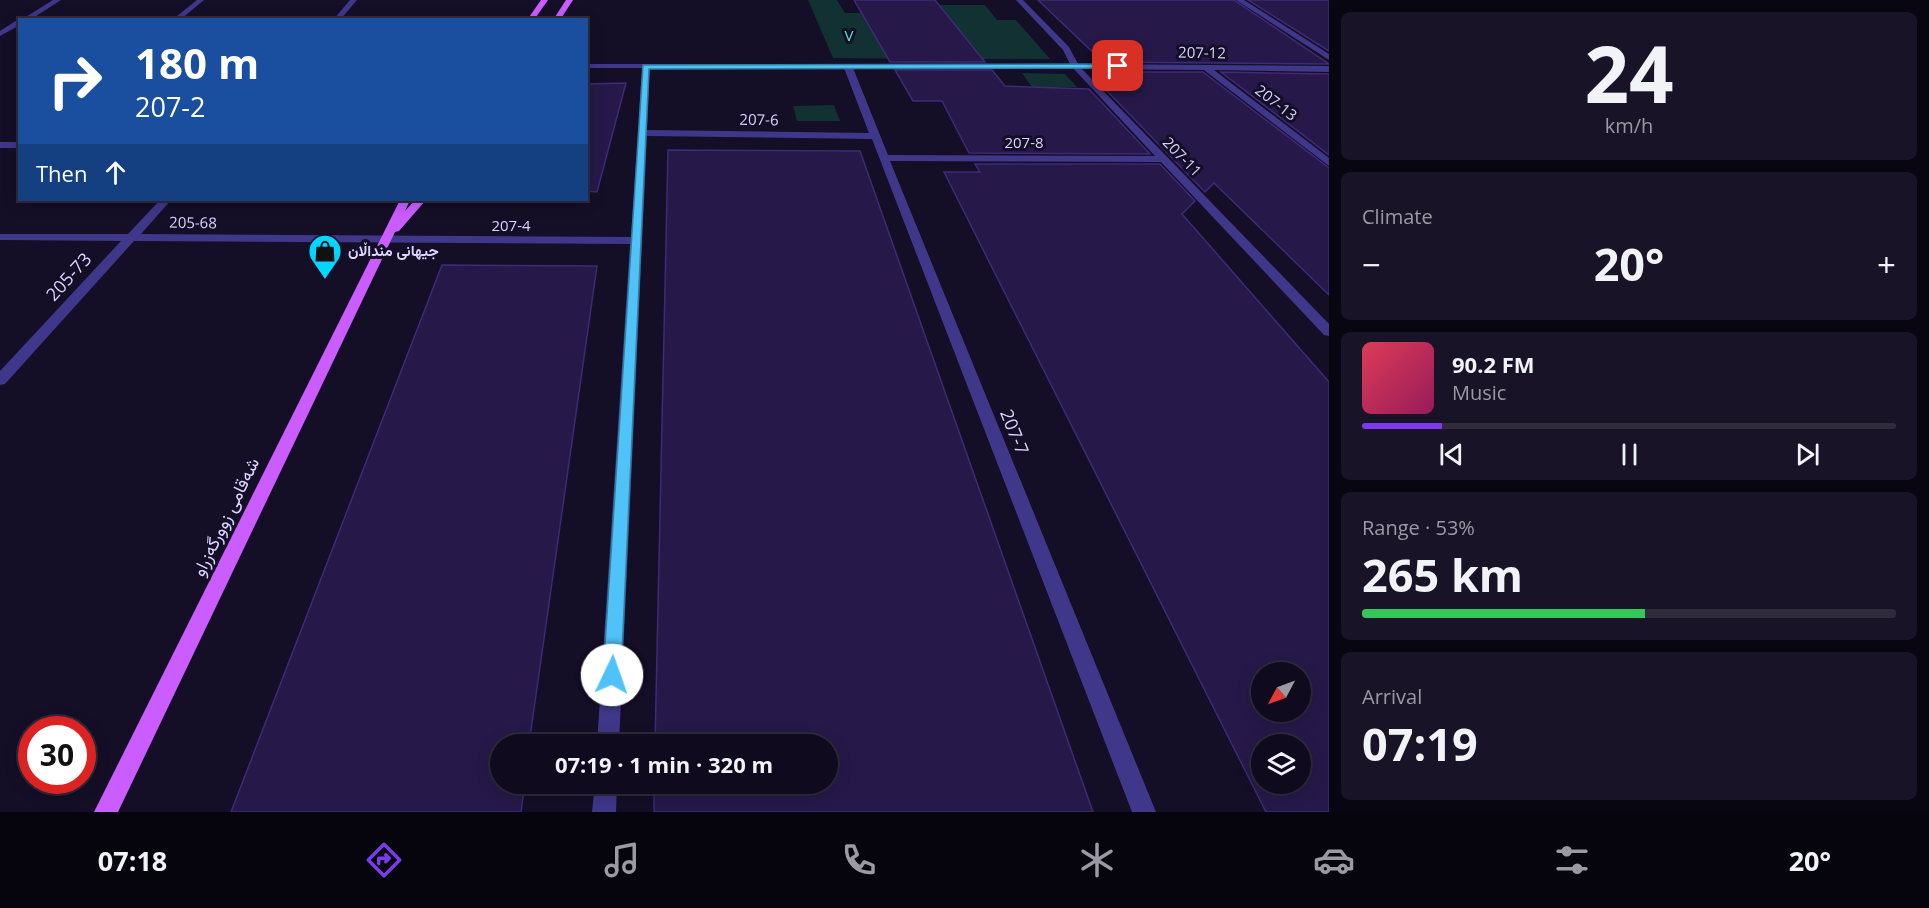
<!DOCTYPE html>
<html lang="en">
<head>
<meta charset="utf-8">
<style>
  :root { --surface:#0f0a1d; --page:#181326; --text:#f1f3f6; --muted:#9b9aa4; --line:#2f2b3b; --accent:#7c3aed }
  body { margin:0; font-family:"Open Sans",Vazirmatn,sans-serif; background:var(--page); color:var(--text); height:100vh; display:flex; flex-direction:column; font-size:22px; white-space:nowrap }
  * { box-sizing:border-box; margin:0 }
  p { font-size:20px; color:var(--muted) }
  .icon { flex:none; width:33px; height:33px; fill:none; stroke:currentColor; stroke-width:2; stroke-linecap:round; stroke-linejoin:round }
  .map { position:relative; flex:1; overflow:hidden }
  .drawer { display:flex; flex-direction:column; gap:12px; padding:12px; background:#080610; width:600px }
  .drawer>* { flex:none }
  .top-card { position:absolute; left:18px; top:18px; width:570px; height:183px; border-radius:0px; box-shadow:0 3px 15px #0003,0 0 0 2px var(--line); background:#1a4fa0; color:#fff; overflow:hidden }
  .needle { width:39px; rotate:229deg }
  .controls { position:absolute; left:1251px; top:662px; display:grid; gap:12px }
  .controls a { display:grid; place-items:center; width:60px; height:60px; border-radius:50%; background:var(--surface); box-shadow:0 3px 15px #0003,0 0 0 2px var(--line); font-size:30px }
  .speed { position:absolute; left:18px; top:716px; display:flex; gap:12px; font-size:30px; font-weight:700; text-align:center }
  .speed>* { display:grid; place-content:center; width:78px; height:78px; border-radius:50%; background:var(--surface); box-shadow:0 3px 15px #0003,0 0 0 2px var(--line); line-height:1 }
  .speed .limit { border:9px solid #d22; background:#fff; color:#111 }
  .pin { position:absolute; display:grid; place-items:center; width:51px; height:51px; color:#fff; margin:-26px; border-radius:12px; box-shadow:0 3px 9px #0006 }
  .me { position:absolute; width:66px; margin:-33px; rotate:3deg; stroke-linejoin:round; filter:drop-shadow(0 0 4px #0008) }
  .turn { display:flex; align-items:center; gap:21px; height:126px; padding:0 18px; font-size:27px }
  .turn .icon { width:78px; height:78px; stroke-width:2.5 }
  .turn b { display:block; font-size:42px; line-height:51px }
  .then { display:flex; align-items:center; height:57px; padding:0 18px; background:#0003; gap:12px; font-size:22px }
  .big { font-size:45px; font-weight:700; line-height:1.1 }
  .drawer .widget { flex:1; display:flex; flex-direction:column; justify-content:center; gap:9px; min-width:0; padding:0 21px; border-radius:9px; background:var(--page) }
  .drawer .dial { align-items:center; gap:0 }
  .dial b { font-size:78px; line-height:1 }
  .song { display:flex; align-items:center; gap:18px }
  .cover { width:72px; height:72px; border-radius:9px; background:linear-gradient(135deg,hsl(350 70% 55%),hsl(330 70% 35%)) }
  .played { height:6px; border-radius:3px; background:linear-gradient(90deg,var(--accent) 15%,var(--line) 15%) }
  .keys { display:flex; justify-content:space-around; direction:ltr }
  .heat { display:flex; justify-content:space-between; align-items:center; font-size:33px; direction:ltr }
  .charge { height:9px; border-radius:4px; background:linear-gradient(90deg,#34c759 53%,var(--line) 0) }
  .trip { position:absolute; left:490px; top:734px; width:348px; height:60px; border-radius:30px; background:var(--surface); box-shadow:0 3px 15px #0003,0 0 0 2px var(--line); font-weight:700; line-height:60px; text-align:center }
  .tabs { display:flex; height:96px; justify-content:space-around; align-items:center; background:#06040c; color:var(--muted) }
  .tabs .icon { width:42px; height:42px }
  .tabs .on { color:var(--accent) }
  .tabs b { font-size:27px; color:var(--text) }
  main { display:flex; flex:1; min-height:0 }
  .map>svg:first-child { display:block }
  .green { fill:#113132 }
  .building { fill:#261949; stroke:#3e2a76; stroke-width:1.5; fill-rule:evenodd }
  .lines { fill:none; stroke-linecap:round; stroke-linejoin:round }
  .street { fill:#3f3789; fill-rule:evenodd }
  .primary { fill:#cb5cff; fill-rule:evenodd }
  .route { fill:#4fc3f7; stroke:#337fa1; stroke-width:1.5 }
  .labels { text-anchor:middle; stroke-width:6; stroke-linejoin:round; paint-order:stroke }
  .far-park-label { font-size:15px; fill:#5be5ca; stroke:#140e27 }
  .far-street-label { font-size:15px; fill:#dcd5ff; stroke:#140e27 }
  .far-poi-label { font-size:15px; font-weight:bold; fill:#dcd5ff; stroke:#140e27; text-anchor:start }
  .street-label { font-size:18px; fill:#dcd5ff; stroke:#140e27 }
</style>
</head>
<body>
<main>
<div class="map">
<svg width="1329" height="812" viewBox="0 0 1329 812">
  <rect width="100%" height="100%" fill="#140e27"/>
  <g class="green">
    <path d="M808 0H837L845 13H906L931 59 833 58Z"/>
    <path d="M917 5H985L997 20H1016L1050 59H949L966 38 951 20 927 19Z"/>
    <path d="M1022 73 1065 74 1077 87H1032Z"/>
    <path d="M834 105 840 121H797L793 106Z"/>
  </g>
  <g class="building">
    <path d="M854 0H935L985 62H890Z"/>
    <path d="M1038 0H1234L1329 64 1103 62Z"/>
    <path d="M1248 0H1329V51Z"/>
    <path d="M895 70H992L1005 86 1089 89 1150 154 969 153 942 101H913Z"/>
    <path d="M1113 72H1203L1329 168V295L1214 183 1205 192 1105 89H1116L1104 77H1118Z"/>
    <path d="M1221 72 1329 74V155Z"/>
    <path d="M626 83 597 192 586 191V84Z"/>
    <path d="M668 150 860 151 1093 812H654V783H828V744H655Z"/>
    <path d="M975 164H1160L1195 201 1182 214 1329 382V812H1266L944 172H980ZM1262 672H1300V711H1262ZM1262 744H1300V783H1262Z"/>
    <path d="M442 265 597 266 529 744H501V783H525L521 812H231Z"/>
  </g>
  <g class="lines">
    <g class="street">
      <path d="M53 0H61L30 20H21Z"/>
      <path d="M197 0H204L180 20H172Z"/>
      <path d="M350 0H357L340 20H333Z"/>
      <path d="M1016 0H1023L1069 47 1078 64 1329 66V72L1214 70 1329 158V166L1204 70 1082 69 1329 324V336L1324 335 1161 162 890 161 1156 812H1132L872 139 647 136 619 744H597L630 244 134 241 5 384 0 385V371L121 241 0 240V234H128L160 200H171L141 234 631 237 642 68H586V64H1070L1063 50ZM650 68H844L869 133 647 130ZM853 68H1073L1155 156 888 155Z"/>
      <path d="M1236 0H1244L1329 54V60Z"/>
      <path d="M17 20H20V25L0 36V31Z"/>
      <rect x="0" y="142" width="20" height="6"/>
      <path d="M595 783H617L616 812H592Z"/>
    </g>
    <g class="primary">
      <path d="M541 0H548L534 20H527Z"/>
      <path d="M566 0H573L560 20H553Z"/>
      <path d="M400 200H410L405 211 415 200H426L399 231 395 232 118 812H94Z"/>
    </g>
  </g>
  <path class="route" d="M1118 64 1121 65V68L649 69 621 675 618 682 612 684 605 682 603 675 643 65Z"/>
  <defs>
    <symbol id="shop-pin" viewBox="-11 -11 22 30"><path d="M0 17L-7.5 6A9.5 9.5 0 1 1 7.5 6Z" fill="#01d7ff" stroke="#140e27"/><path d="M-5-2.5h2.3a2.7 3.5 0 0 1 5.4 0H5L5.5 6h-11ZM-1.5-2.5h3a1.5 2.3 0 0 0-3 0Z" fill="#111"/></symbol>
  </defs>
  <g fill-rule="evenodd">
    <use href="#shop-pin" x="306" y="232" width="38" height="52"/>
  </g>
  <g class="labels">
    <g class="far-park-label">
      <text x="849" y="41">V</text>
    </g>
    <g class="far-street-label">
      <text transform="translate(1202 53) rotate(1)" y="5">207-12</text>
      <text transform="translate(1276 103) rotate(38)" y="5">207-13</text>
      <text transform="translate(759 120) rotate(1)" y="5">207-6</text>
      <text x="1024" y="148">207-8</text>
      <text transform="translate(1182 157) rotate(46)" y="5">207-11</text>
      <text transform="translate(193 223) rotate(1)" y="5">205-68</text>
      <text x="511" y="231">207-4</text>
    </g>
    <g class="far-poi-label">
      <text x="348" y="256">جیهانی منداڵان</text>
    </g>
    <g class="street-label">
      <text transform="translate(69 277) rotate(-48)" y="6">205-73</text>
      <text transform="translate(1014 432) rotate(68)" y="6">207-7</text>
      <text transform="translate(226 517) rotate(-64)" y="6">شەقامی زوورگەزراو</text>
    </g>
  </g>
</svg>
<div class="controls">
<a><svg class="needle" viewBox="-14 -14 28 28"><path d="M0-13l5 13h-10z" fill="#e53935"/><path d="M0 13l5-13h-10z" fill="#9b9aa4"/></svg></a>
<a><svg class="icon" aria-label="layers" viewBox="0 0 24 24"><path d="M12 4l9 5-9 5-9-5zM3 14l9 5 9-5"/></svg></a>
</div>
<div class="speed"><div class="limit">30</div></div>
<div class="pin" style="left:1118px;top:66px;background:#d93025"><svg class="icon" aria-label="arrive" viewBox="0 0 24 24"><path d="M6 21V4h12l-3 4 3 4H6"/></svg></div>
<svg class="me" style="left:612px;top:675px" viewBox="-20 -20 40 40"><circle r="19" fill="#fff"/><path d="M0-13L10 11 0 6-10 11z" fill="#4fc3f7"/></svg>
<div class="trip">07:19 · 1 min · 320 m</div>
<div class="top-card">
<div class="turn"><svg class="icon" aria-label="right" viewBox="0 0 24 24"><path d="M7 20v-9h11M14 6l5 5-5 5"/></svg><div><b>180 m</b>207-2</div></div>
<div class="then">Then<svg class="icon" aria-label="ahead" viewBox="0 0 24 24"><path d="M12 20V5M6 11l6-6 6 6"/></svg></div>
</div>
</div>
<section class="drawer">
<div class="widget dial"><b>24</b><p>km/h</p></div>
<div class="widget"><p>Climate</p>
<div class="heat"><a>−</a><b class="big">20°</b><a>+</a></div>
</div>
<div class="widget">
<div class="song"><i class="cover"></i><div><b>90.2 FM</b><p>Music</p></div></div>
<div class="played"></div>
<div class="keys"><svg class="icon" aria-label="previous" viewBox="0 0 24 24"><path d="M18 5L8 12l10 7zM5 5v14"/></svg><svg class="icon" aria-label="pause" viewBox="0 0 24 24"><path d="M8 5v14M16 5v14"/></svg><svg class="icon" aria-label="next" viewBox="0 0 24 24"><path d="M6 5l10 7-10 7zM19 5v14"/></svg></div>
</div>
<div class="widget"><p>Range · 53%</p><b class="big">265 km</b><div class="charge"></div></div>
<div class="widget"><p>Arrival</p><b class="big">07:19</b></div>
</section>
</main>
<nav class="tabs">
<b>07:18</b>
<svg class="icon on" aria-label="directions" viewBox="0 0 24 24"><path d="M12 3l9 9-9 9-9-9zM9 14v-3h6M13 9l2 2-2 2"/></svg>
<svg class="icon" aria-label="music" viewBox="0 0 24 24"><path d="M9 18V5l10-2v13"/><circle cx="6" cy="18" r="3"/><circle cx="16" cy="16" r="3"/></svg>
<svg class="icon" aria-label="phone" viewBox="0 0 24 24"><path d="M5 4h4l2 5-3 2q2 4 5 5l2-3 5 2v4C11 20 4 13 5 4z"/></svg>
<svg class="icon" aria-label="climate" viewBox="0 0 24 24"><path d="M12 3v18M4 7l16 10M4 17L20 7"/></svg>
<svg class="icon" aria-label="car" viewBox="0 0 24 24"><path d="M5 17H2v-5l4-1 3-4h7l3 4 3 1v5h-3M9 17h6M6 11h13"/><circle cx="7" cy="17" r="2"/><circle cx="17" cy="17" r="2"/></svg>
<svg class="icon" aria-label="filters" viewBox="0 0 24 24"><path d="M4 7h16M4 17h16"/><circle cx="9" cy="7" r="2"/><circle cx="15" cy="17" r="2"/></svg>
<b>20°</b>
</nav>
</body>
</html>
